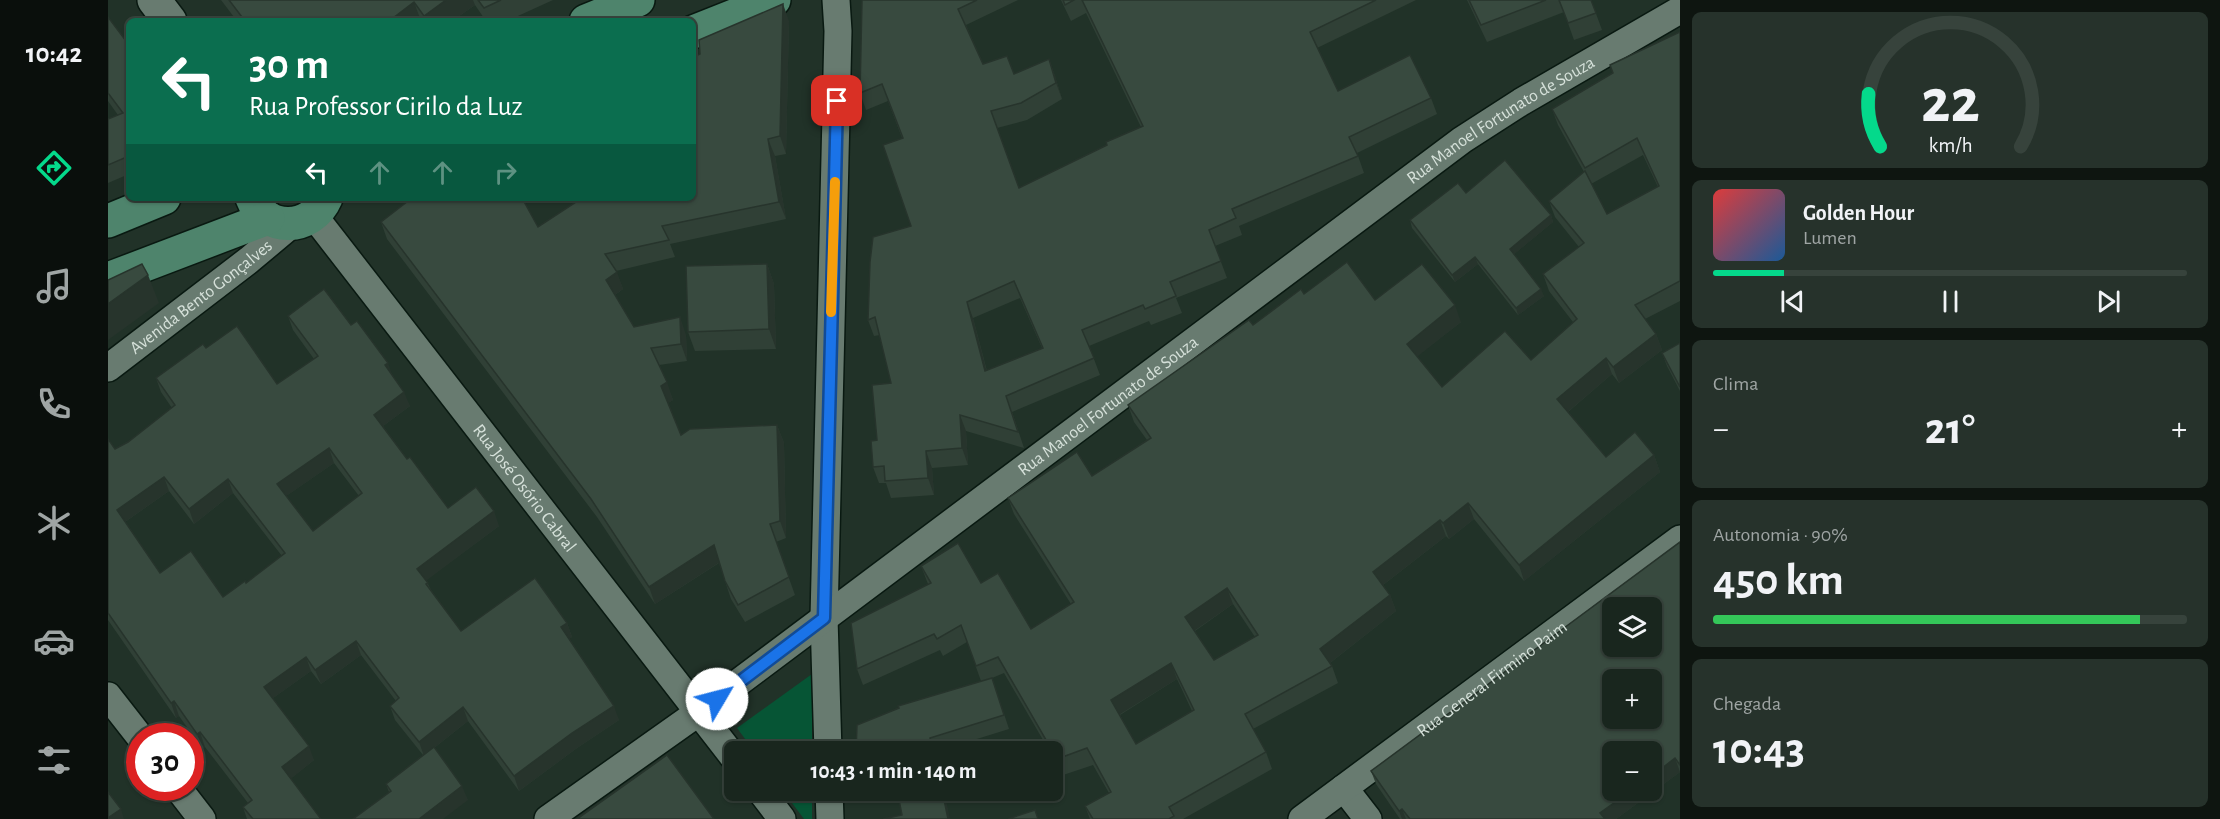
<!DOCTYPE html>
<html lang="pt">
<head>
<meta charset="utf-8">
<style>
  :root { --surface:#19261e; --page:#26322b; --text:#f1f3f6; --muted:#9fa5a4; --line:#37433c; --accent:#04d98b }
  body { margin:0; font-family:"Alegreya Sans",sans-serif; background:var(--page); color:var(--text); height:100vh; display:flex; flex-direction:column; font-size:22px; white-space:nowrap }
  * { box-sizing:border-box; margin:0 }
  p { font-size:20px; color:var(--muted) }
  .icon { flex:none; width:33px; height:33px; fill:none; stroke:currentColor; stroke-width:2; stroke-linecap:round; stroke-linejoin:round }
  .map { position:relative; flex:1; overflow:hidden }
  .side { display:flex; flex-direction:column; gap:12px; padding:12px; background:#0e1510; width:540px }
  .side>* { flex:none }
  .banner { position:absolute; left:18px; top:18px; width:570px; height:183px; border-radius:9px; box-shadow:0 2px 4px #0004,0 0 0 2px var(--line); background:#0b6e4f; color:#fff; overflow:hidden }
  .buttons { position:absolute; left:1494px; top:597px; display:grid; gap:12px }
  .buttons a { display:grid; place-items:center; width:60px; height:60px; border-radius:9px; background:var(--surface); box-shadow:0 2px 4px #0004,0 0 0 2px var(--line); font-size:30px }
  .speed { position:absolute; left:18px; top:723px; display:flex; gap:12px; font-size:30px; font-weight:700; text-align:center }
  .speed>* { display:grid; place-content:center; width:78px; height:78px; border-radius:50%; background:var(--surface); box-shadow:0 2px 4px #0004,0 0 0 2px var(--line); line-height:1 }
  .speed .limit { border:9px solid #d22; background:#fff; color:#111 }
  .pin { position:absolute; display:grid; place-items:center; width:51px; height:51px; color:#fff; margin:-26px; border-radius:12px; box-shadow:0 3px 9px #0006 }
  .me { position:absolute; width:66px; margin:-33px; rotate:53deg; stroke-linejoin:round; filter:drop-shadow(0 0 4px #0008) }
  .turn { display:flex; align-items:center; gap:21px; height:126px; padding:0 24px; font-size:27px }
  .turn .icon { width:78px; height:78px; stroke-width:2.5 }
  .turn b { display:block; font-size:42px; line-height:51px }
  .lanes { display:flex; align-items:center; height:57px; padding:0 24px; background:#0003; justify-content:center; gap:30px; direction:ltr }
  .lanes .off { opacity:.35 }
  .big { font-size:45px; font-weight:600; line-height:1.1 }
  .side .card { flex:1; display:flex; flex-direction:column; justify-content:center; gap:9px; min-width:0; padding:0 21px; border-radius:9px; background:var(--page) }
  .side .dial { align-items:center; gap:0 }
  .dial svg { height:156px; overflow:visible; fill:none; stroke:var(--line); stroke-width:7; stroke-linecap:round; text-anchor:middle }
  .dial text { fill:var(--text); stroke:none }
  .song { display:flex; align-items:center; gap:18px }
  .cover { width:72px; height:72px; border-radius:9px; background:linear-gradient(135deg,hsl(0 70% 55%),hsl(210 70% 35%)) }
  .played { height:6px; border-radius:3px; background:linear-gradient(90deg,var(--accent) 15%,var(--line) 15%) }
  .keys { display:flex; justify-content:space-around; direction:ltr }
  .heat { display:flex; justify-content:space-between; align-items:center; font-size:33px; direction:ltr }
  .charge { height:9px; border-radius:4px; background:linear-gradient(90deg,#34c759 90%,var(--line) 0) }
  .trip { position:absolute; left:616px; top:741px; width:339px; height:60px; border-radius:9px; background:var(--surface); box-shadow:0 2px 4px #0004,0 0 0 2px var(--line); font-weight:600; line-height:60px; text-align:center }
  main { display:flex; flex:1; min-height:0 }
  .tabs { display:flex; flex-direction:column; width:108px; justify-content:space-around; align-items:center; background:#0a0f0c; color:var(--muted) }
  .tabs .icon { width:42px; height:42px }
  .tabs .selected { color:var(--accent) }
  .tabs b { font-size:27px; color:var(--text) }
  .map>svg:first-child { display:block }
  .green { fill:#065535 }
  .lines { fill:none; stroke-linecap:round; stroke-linejoin:round }
  .minor-casing { stroke:#091911; stroke-width:30 }
  .tertiary-casing { stroke:#091911; stroke-width:36 }
  .secondary-casing { stroke:#091911; stroke-width:36 }
  .minor { stroke:#687b70; stroke-width:27 }
  .tertiary { stroke:#687b70; stroke-width:33 }
  .secondary { stroke:#4e846c; stroke-width:33 }
  .wall { fill:#304036; fill-rule:evenodd }
  .shaded-wall { fill:#27342c }
  .building { fill:#384a3f; stroke:#27342c; stroke-width:1.5; fill-rule:evenodd }
  .route-casing { stroke:#114b97; stroke-width:15 }
  .route { stroke:#1a73e8; stroke-width:10 }
  .slow { stroke:#f59e0b; stroke-width:10 }
  .labels { text-anchor:middle; stroke-width:6; stroke-linejoin:round; paint-order:stroke }
  .street-label { font-size:18px; fill:#d6e1da; stroke:#101713 }
</style>
</head>
<body>
<main>
<nav class="tabs">
<b>10:42</b>
<svg class="icon selected" aria-label="directions" viewBox="0 0 24 24"><path d="M12 3l9 9-9 9-9-9zM9 14v-3h6M13 9l2 2-2 2"/></svg>
<svg class="icon" aria-label="music" viewBox="0 0 24 24"><path d="M9 18V5l10-2v13"/><circle cx="6" cy="18" r="3"/><circle cx="16" cy="16" r="3"/></svg>
<svg class="icon" aria-label="phone" viewBox="0 0 24 24"><path d="M5 4h4l2 5-3 2q2 4 5 5l2-3 5 2v4C11 20 4 13 5 4z"/></svg>
<svg class="icon" aria-label="climate" viewBox="0 0 24 24"><path d="M12 3v18M4 7l16 10M4 17L20 7"/></svg>
<svg class="icon" aria-label="car" viewBox="0 0 24 24"><path d="M5 17H2v-5l4-1 3-4h7l3 4 3 1v5h-3M9 17h6M6 11h13"/><circle cx="7" cy="17" r="2"/><circle cx="17" cy="17" r="2"/></svg>
<svg class="icon" aria-label="filters" viewBox="0 0 24 24"><path d="M4 7h16M4 17h16"/><circle cx="9" cy="7" r="2"/><circle cx="15" cy="17" r="2"/></svg>
</nav>
<div class="map">
<svg width="1572" height="819" viewBox="0 0 1572 819">
  <rect width="100%" height="100%" fill="#213228"/>
  <g class="green">
    <path d="M704 674V751H646L629 728Z"/>
    <path d="M675 791H704V819H696Z"/>
  </g>
  <g class="lines">
    <defs>
      <g id="minor">
        <path id="s1" d="M206 216 627 759"/>
        <path id="s2" d="M0 368 141 260 184 224"/>
        <path d="M0 696 32 737"/>
        <path d="M720 752 716 618 730 31 728 0"/>
        <path d="M70 788 94 819"/>
        <path d="M1236 788 1260 819"/>
        <path d="M652 790 674 819"/>
        <path d="M721 790 722 819"/>
        <path id="s3" d="M440 819 591 712 1354 140 1413 102 1572 10"/>
        <path id="s4" d="M1194 819 1572 539"/>
      </g>
      <path id="tertiary" d="M46 0 62 21"/>
      <g id="secondary">
        <path d="M478 21 530 0"/>
        <path d="M585 32 666 0"/>
        <path d="M144 198C157 233 204 231 218 198"/>
        <path d="M0 221 56 198"/>
        <path d="M0 279 160 218"/>
      </g>
    </defs>
    <use href="#minor" class="minor-casing"/>
    <use href="#tertiary" class="tertiary-casing"/>
    <use href="#secondary" class="secondary-casing"/>
    <use href="#minor" class="minor"/>
    <use href="#tertiary" class="tertiary"/>
    <use href="#secondary" class="secondary"/>
  </g>
  <g class="wall">
    <path d="M113 0H445L399 21H378L367 5 344 21H129Z"/>
    <path d="M754 0H910L858 25 875 64 906 74 941 59 947 76 954 99 919 120 889 128 911 188 999 145 1033 127 978 13 963 21 953 0H1308L1209 48 1230 91 1323 98 1329 114 1249 153 1256 173 1131 226 1134 235 1107 246 1119 278 1068 298 1074 313 1043 325 1041 321 981 346 992 375 904 412 916 448 858 431 860 465 824 468 826 495 783 498 778 483H771L765 467 769 440 783 383 772 335 766 336 760 320 803 226 794 138 780 101 758 110 752 93ZM912 298 934 348 879 371 865 318Z"/>
    <path d="M1359 0H1483L1494 30 1466 40 1456 12 1379 42Z"/>
    <path d="M0 17 21 45V174L0 183V119L10 115 0 101Z"/>
    <path d="M681 21 678 154 667 156 678 219 562 244 567 257 508 271 515 289 507 295 526 327 578 335 579 361 551 365 565 400 560 403 573 435 669 425 676 443 678 538 668 542 687 595 637 622 623 599 611 563 547 604 489 517 279 239 273 222 430 227 472 200 471 198H585Z"/>
    <path d="M1572 32V301L1537 319 1548 334 1554 350 1511 383 1504 374 1460 412 1498 457 1546 455 1552 472 1416 581 1366 519 1341 539 1338 536 1275 585 1282 595 1288 611 1222 663 1224 666 1230 683 1145 729 1158 752 1164 769 1075 819H982L977 806 1001 793 985 765 955 775 945 757V752H942L896 673 884 678 901 729 827 752H748L873 681 859 642 835 656 832 650 755 685 749 669 820 584 813 566 873 583 923 629 963 604 906 514 900 498 984 476 1039 440 1026 422 1020 405 1145 325 1196 294 1267 300 1353 322 1309 356 1334 387 1423 360 1465 322 1441 291 1435 274 1471 247 1447 217 1441 201 1476 172 1450 125 1444 109 1505 74 1502 65ZM1535 155 1550 187 1499 214 1483 184ZM1125 604 1147 637 1106 660 1087 631ZM1069 679 1084 711 1028 744 1012 715Z"/>
    <path d="M1358 193 1443 215 1445 222 1406 254 1436 296 1410 315 1370 264 1347 282 1304 228 1302 220Z"/>
    <path d="M659 264 666 284 668 349 587 351 580 332Z"/>
    <path d="M180 316 243 325 284 375 302 406 275 426 299 459 340 508 391 526 318 580 323 590 353 631 459 623 464 637 461 639 511 720 469 748 411 791 360 721 326 748 360 800 281 792 278 784 315 755 287 720 282 706 288 701 253 655 213 684 203 671 165 698 206 760 182 779 213 819H139L135 807 140 803 97 747 94 748 71 716 68 718 0 620V439L7 449 20 442 64 408 53 392 48 378 98 348 169 384 206 359 185 330ZM226 463 251 496 205 531 178 496ZM61 491 86 524 125 493 174 556 138 583 115 597 52 573 17 522Z"/>
    <path d="M1572 343V391L1559 366 1554 353Z"/>
    <path d="M1572 542V772L1508 819H1292L1268 784 1263 771Z"/>
  </g>
  <g class="shaded-wall">
    <path d="M338 0H365L367 5 344 21H317L316 16Z"/>
    <path d="M306 2 313 21H281Z"/>
    <path d="M675 4 681 21 678 154 672 136Z"/>
    <path d="M941 59 947 76 954 99 948 83Z"/>
    <path d="M660 139 667 156 678 219 671 202Z"/>
    <path d="M1443 215 1445 222 1404 256 1402 249Z"/>
    <path d="M1367 257 1370 264 1347 282 1344 275Z"/>
    <path d="M659 264 666 284 668 349 661 329Z"/>
    <path d="M509 272 515 289 504 297 498 280Z"/>
    <path d="M40 275 51 303 0 340V304Z"/>
    <path d="M1433 289 1436 296 1410 315 1408 308Z"/>
    <path d="M859 302 865 318 883 388 877 371Z"/>
    <path d="M1347 305 1353 322 1305 360 1299 344Z"/>
    <path d="M572 317 578 335 579 361 573 344Z"/>
    <path d="M1548 334 1554 350 1511 383 1505 367Z"/>
    <path d="M1498 358 1504 374 1455 416 1449 399Z"/>
    <path d="M280 363 285 377 277 365Z"/>
    <path d="M559 382 565 400 559 404 553 386Z"/>
    <path d="M296 392 302 406 271 429 266 415Z"/>
    <path d="M852 415 858 431 860 465 854 448Z"/>
    <path d="M669 425 676 443 678 538 672 521Z"/>
    <path d="M221 448 226 463 174 499 169 484Z"/>
    <path d="M818 451 824 468 826 495 820 478Z"/>
    <path d="M1546 455 1552 472 1416 581 1411 565Z"/>
    <path d="M56 477 61 491 14 524 9 510Z"/>
    <path d="M120 479 125 493 86 524 81 509Z"/>
    <path d="M1360 503 1366 519 1341 539 1335 523Z"/>
    <path d="M386 511 391 526 315 583 309 569Z"/>
    <path d="M1332 520 1338 536 1271 588 1265 572Z"/>
    <path d="M606 545 612 562 547 604 541 587Z"/>
    <path d="M1119 588 1125 604 1083 633 1077 617Z"/>
    <path d="M1282 595 1288 611 1218 666 1212 649Z"/>
    <path d="M459 623 464 637 458 641 453 627Z"/>
    <path d="M248 641 253 655 213 684 207 670Z"/>
    <path d="M198 657 203 671 161 701 156 687Z"/>
    <path d="M1063 663 1069 679 1009 716 1003 700Z"/>
    <path d="M66 701 71 716 68 718 63 703Z"/>
    <path d="M506 706 511 720 469 748 411 791 406 776 464 733Z"/>
    <path d="M355 707 360 721 316 756 311 742Z"/>
    <path d="M92 732 97 747 94 748 89 734Z"/>
    <path d="M201 746 206 760 179 782 174 767Z"/>
    <path d="M1567 758 1572 772 1508 819H1495L1492 813 1524 790H1544V776Z"/>
    <path d="M354 786 360 800 335 819H311Z"/>
    <path d="M834 790H836L842 819H840Z"/>
    <path d="M13 809 16 819H0V818Z"/>
    <path d="M1294 809 1298 819H1294L1291 811Z"/>
  </g>
  <g class="building">
    <path d="M121 0H338L316 16 306 2 281 21H137Z"/>
    <path d="M370 0H393L376 8Z"/>
    <path d="M754 0H869L850 9 875 64 899 56 906 74 941 59 948 83 913 103 883 111 911 188 999 145 998 142 1035 126 974 0H1268L1202 32 1230 91 1302 55 1323 98 1241 137 1250 156 1124 209 1128 218 1101 230 1113 261 1062 282 1068 296 1037 309 1035 305 974 330 986 358 898 396 910 432 852 415 854 448 818 451 820 478 777 481 776 466 765 467 763 441 769 440 764 385 783 383 767 317 760 320 762 262 765 237 803 226 775 145 795 138 774 84 752 93ZM906 281 935 348 877 371 859 302Z"/>
    <path d="M955 0H966L957 5Z"/>
    <path d="M1361 0H1438L1373 25Z"/>
    <path d="M1451 0H1483L1488 13 1460 23Z"/>
    <path d="M675 4 672 136 660 139 671 202 554 226 561 240 497 254 509 272 498 280 526 327 572 317 573 344 543 348 559 382 553 386 573 435 582 429 669 425 672 521 662 524 681 577 630 605 617 581 606 545 541 587 483 499 273 222 304 198H414L430 227 474 198H585V57L592 54 591 40Z"/>
    <path d="M0 17 21 45V156L0 165V119L15 113 0 93Z"/>
    <path d="M1572 32V281L1527 305 1548 334 1505 367 1498 358 1449 399 1498 457 1527 432 1546 455 1411 565 1360 503 1335 523 1332 520 1265 572 1282 595 1212 649 1224 666 1137 714 1158 752 1061 807 1066 816 1061 819H985L977 806 1003 792 979 748 949 759 890 657 868 666 853 625 829 639 826 634 749 669 743 623 823 583 813 566 850 543 873 583 890 573 923 629 966 602 900 498 969 452 984 476 1043 438 1020 405 1141 320 1145 325 1193 289 1196 294 1239 262 1267 300 1314 264 1347 305 1299 344 1334 387 1397 331 1423 360 1469 319 1435 274 1476 243 1441 201 1477 171 1499 214 1551 186 1529 138 1477 168 1444 109 1505 73 1502 65ZM1119 588 1150 635 1106 660 1077 617ZM1063 663 1086 710 1028 744 1003 700Z"/>
    <path d="M1397 160 1443 215 1402 249 1433 289 1408 308 1367 257 1344 275 1302 220 1350 183 1358 193Z"/>
    <path d="M34 264 40 275 0 304V280Z"/>
    <path d="M659 264 661 329 580 332 578 266Z"/>
    <path d="M216 289 243 325 249 321 280 363 277 365 296 392 266 415 299 459 302 457 340 508 368 487 386 511 309 569 320 583 318 584 353 631 427 578 459 623 453 627 506 706 464 733 406 776 355 707 311 742 282 706 291 698 248 641 207 670 198 657 156 687 201 746 174 767 213 819H145L135 807 144 800 92 732 89 734 66 701 63 703 0 613V439L7 449 20 442 67 405 48 378 95 344 98 348 129 326 169 384 210 356 180 316ZM221 448 254 493 205 531 169 484ZM56 477 81 509 120 479 177 553 138 583 137 581 115 597 83 551 52 573 9 510Z"/>
    <path d="M1572 343V387L1554 353Z"/>
    <path d="M1572 542V765L1567 758 1544 776V752H1504V790H1524L1492 813 1497 819H1302L1294 809 1291 811 1263 771ZM1504 608H1544V646H1504ZM1504 680H1544V718H1504Z"/>
    <path d="M884 678 896 715 822 738 825 752H748L749 725 791 708 790 706Z"/>
    <path d="M326 747 354 786 311 819H245L283 791 278 784Z"/>
    <path d="M559 755 606 819H469Z"/>
    <path d="M789 790H834L840 819H775L794 815Z"/>
    <path d="M0 792 13 809 0 818Z"/>
    <path d="M927 810 930 819H900Z"/>
  </g>
  <g class="lines">
    <defs>
      <path id="route" d="M609 699 716 618 729 101"/>
    </defs>
    <use href="#route" class="route-casing"/>
    <use href="#route" class="route"/>
    <path class="slow" d="M723 312 727 182"/>
  </g>
  <g class="labels">
    <g class="street-label">
      <text dy="6" stroke="none"><textPath href="#s3" startOffset="1182">Rua Manoel Fortunato de Souza</textPath></text>
      <text dy="6" stroke="none"><textPath href="#s2" startOffset="117">Avenida Bento Gonçalves</textPath></text>
      <text dy="6" stroke="none"><textPath href="#s3" startOffset="696">Rua Manoel Fortunato de Souza</textPath></text>
      <text dy="6" stroke="none"><textPath href="#s1" startOffset="344">Rua José Osório Cabral</textPath></text>
      <text dy="6" stroke="none"><textPath href="#s4" startOffset="236">Rua General Firmino Paim</textPath></text>
    </g>
  </g>
</svg>
<div class="buttons">
<a><svg class="icon" aria-label="layers" viewBox="0 0 24 24"><path d="M12 4l9 5-9 5-9-5zM3 14l9 5 9-5"/></svg></a>
<a>+</a>
<a>−</a>
</div>
<div class="speed"><div class="limit">30</div></div>
<div class="pin" style="left:729px;top:101px;background:#d93025"><svg class="icon" aria-label="arrive" viewBox="0 0 24 24"><path d="M6 21V4h12l-3 4 3 4H6"/></svg></div>
<svg class="me" style="left:609px;top:699px" viewBox="-20 -20 40 40"><circle r="19" fill="#fff"/><path d="M0-13L10 11 0 6-10 11z" fill="#1a73e8"/></svg>
<div class="trip">10:43 · 1 min · 140 m</div>
<div class="banner">
<div class="turn"><svg class="icon" aria-label="left" viewBox="0 0 24 24"><path d="M17 20v-9H6M10 6l-5 5 5 5"/></svg><div><b>30 m</b>Rua Professor Cirilo da Luz</div></div>
<div class="lanes"><svg class="icon" aria-label="left" viewBox="0 0 24 24"><path d="M17 20v-9H6M10 6l-5 5 5 5"/></svg><svg class="icon off" aria-label="ahead" viewBox="0 0 24 24"><path d="M12 20V5M6 11l6-6 6 6"/></svg><svg class="icon off" aria-label="ahead" viewBox="0 0 24 24"><path d="M12 20V5M6 11l6-6 6 6"/></svg><svg class="icon off" aria-label="right" viewBox="0 0 24 24"><path d="M7 20v-9h11M14 6l5 5-5 5"/></svg></div>
</div>
</div>
<section class="side">
<div class="card dial"><svg viewBox="0 0 100 80">
<path d="M14 69A42 42 0 1 1 86 69"/>
<path d="M14 69A42 42 0 0 1 8 42" stroke="#04d98b"/>
<text x="50" y="56" font-size="32" font-weight="700">22</text>
<text x="50" y="72" font-size="11">km/h</text>
</svg></div>
<div class="card">
<div class="song"><i class="cover"></i><div><b>Golden Hour</b><p>Lumen</p></div></div>
<div class="played"></div>
<div class="keys"><svg class="icon" aria-label="previous" viewBox="0 0 24 24"><path d="M18 5L8 12l10 7zM5 5v14"/></svg><svg class="icon" aria-label="pause" viewBox="0 0 24 24"><path d="M8 5v14M16 5v14"/></svg><svg class="icon" aria-label="next" viewBox="0 0 24 24"><path d="M6 5l10 7-10 7zM19 5v14"/></svg></div>
</div>
<div class="card"><p>Clima</p>
<div class="heat"><a>−</a><b class="big">21°</b><a>+</a></div>
</div>
<div class="card"><p>Autonomia · 90%</p><b class="big">450 km</b><div class="charge"></div></div>
<div class="card"><p>Chegada</p><b class="big">10:43</b></div>
</section>
</main>
</body>
</html>
